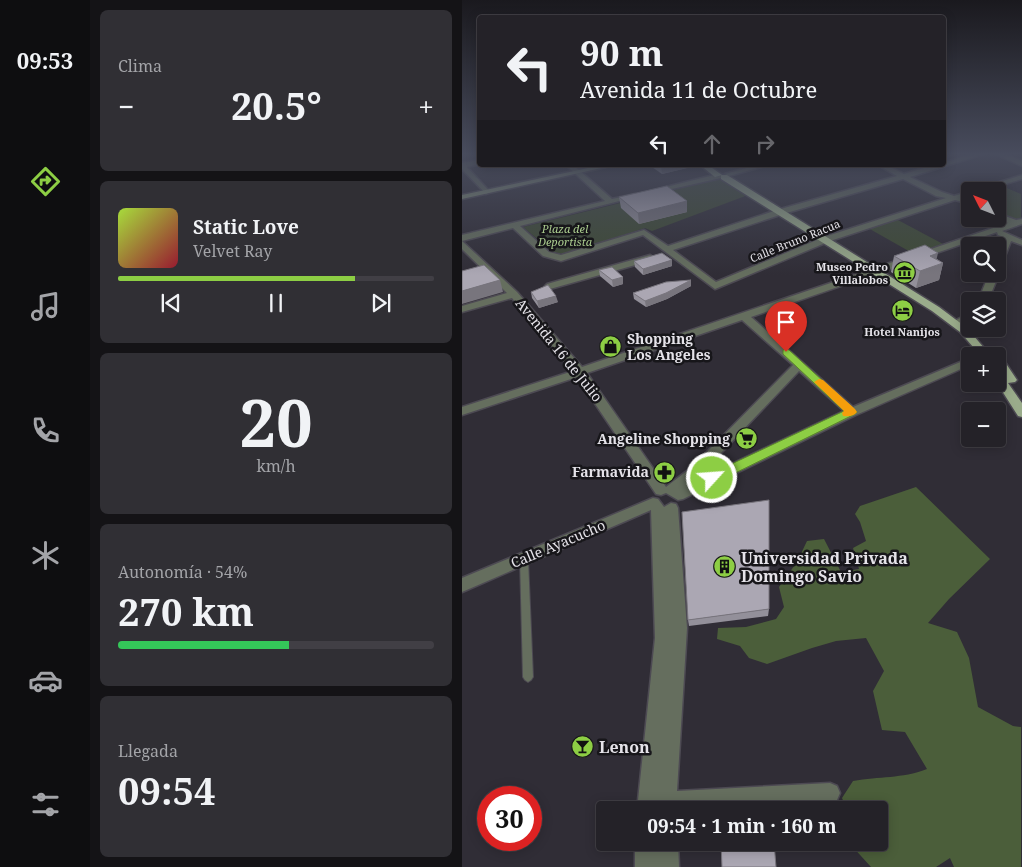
<!DOCTYPE html>
<html lang="es">
<head>
<meta charset="utf-8">
<style>
  :root { --surface:#242228; --page:#302f34; --text:#f1f3f6; --muted:#a3a4a8; --line:#413f45; --accent:#8dce44 }
  body { margin:0; font-family:"Noto Serif",serif; background:var(--page); color:var(--text); height:100vh; display:flex; flex-direction:column; font-size:19px; white-space:nowrap }
  * { box-sizing:border-box; margin:0 }
  p { font-size:16px; color:var(--muted) }
  .icon { flex:none; width:28px; height:28px; fill:none; stroke:currentColor; stroke-width:2; stroke-linecap:round; stroke-linejoin:round }
  .map { position:relative; flex:1; overflow:hidden }
  .side { display:flex; flex-direction:column; gap:10px; padding:10px; background:#141316; width:372px }
  .side>* { flex:none }
  .guide { position:absolute; left:15px; top:15px; width:469px; height:152px; border-radius:5px; box-shadow:0 2px 12px #0003,0 0 0 1px var(--line); background:#242228; color:var(--text); overflow:hidden }
  .needle { width:32px; rotate:312deg }
  .fabs { position:absolute; left:499px; top:182px; display:grid; gap:10px }
  .fabs a { display:grid; place-items:center; width:45px; height:45px; border-radius:5px; background:var(--surface); box-shadow:0 2px 12px #0003,0 0 0 1px var(--line); font-size:25px }
  .speed { position:absolute; left:15px; top:786px; display:flex; gap:10px; font-size:25px; font-weight:700; text-align:center }
  .speed>* { display:grid; place-content:center; width:65px; height:65px; border-radius:50%; background:var(--surface); box-shadow:0 2px 12px #0003,0 0 0 1px var(--line); line-height:1 }
  .speed .limit { border:8px solid #d22; background:#fff; color:#111 }
  .pin { position:absolute; display:grid; place-items:center; width:42px; height:42px; color:#fff; margin:-51px -21px; border-radius:50% 50% 50% 0; rotate:-45deg; box-shadow:0 0 5px #0007 }
  .pin .icon { rotate:45deg }
  .me { position:absolute; width:55px; margin:-28px; rotate:64deg; stroke-linejoin:round; filter:drop-shadow(0 0 4px #0008) }
  .turn { display:flex; align-items:center; gap:18px; height:105px; padding:0 20px; font-size:22px }
  .turn .icon { width:65px; height:65px; stroke-width:2.5 }
  .turn b { display:block; font-size:35px; line-height:42px }
  .lanes { display:flex; align-items:center; height:48px; padding:0 20px; background:#0003; justify-content:center; gap:25px; direction:ltr }
  .lanes .off { opacity:.35 }
  .big { font-size:38px; font-weight:700; line-height:1.1 }
  .side .card { flex:1; display:flex; flex-direction:column; justify-content:center; gap:8px; min-width:0; padding:0 18px; border-radius:8px; background:var(--page) }
  .side .dial { align-items:center; gap:0 }
  .dial b { font-size:65px; line-height:1 }
  .song { display:flex; align-items:center; gap:15px }
  .cover { width:60px; height:60px; border-radius:8px; background:linear-gradient(135deg,hsl(80 70% 55%),hsl(350 70% 35%)) }
  .played { height:5px; border-radius:2px; background:linear-gradient(90deg,var(--accent) 75%,var(--line) 75%) }
  .keys { display:flex; justify-content:space-around; direction:ltr }
  .heat { display:flex; justify-content:space-between; align-items:center; font-size:28px; direction:ltr }
  .charge { height:8px; border-radius:4px; background:linear-gradient(90deg,#34c759 54%,var(--line) 0) }
  .trip { position:absolute; left:134px; top:801px; width:292px; height:50px; border-radius:5px; background:var(--surface); box-shadow:0 2px 12px #0003,0 0 0 1px var(--line); font-weight:700; line-height:50px; text-align:center }
  main { display:flex; flex:1; min-height:0 }
  .tab-bar { display:flex; flex-direction:column; width:90px; justify-content:space-around; align-items:center; background:#0e0e10; color:var(--muted) }
  .tab-bar .icon { width:35px; height:35px }
  .tab-bar .on { color:var(--accent) }
  .tab-bar b { font-size:22px; color:var(--text) }
  .map>svg:first-child { display:block }
  .green { fill:#3e4a34 }
  .forest { fill:#4b5e3a }
  .lines { fill:none; stroke-linecap:round; stroke-linejoin:round }
  .lane-casing { stroke:#4d4a53; stroke-width:2 }
  .street-casing { stroke:#4d4a53; stroke-width:3 }
  .secondary-casing { stroke:#4d4a53; stroke-width:3 }
  .primary-casing { stroke:#4d4a53; stroke-width:3 }
  .lane { fill:#656e5e; fill-rule:evenodd }
  .street { fill:#656e5e; fill-rule:evenodd }
  .secondary { fill:#839177; fill-rule:evenodd }
  .primary { fill:#9aac8b; fill-rule:evenodd }
  .wall { fill:#93909a }
  .shaded-wall { fill:#78757d }
  .building { fill:#aba7b3; stroke:#78757d }
  .route { fill:#8dce44; stroke:#5c862c }
  .slow { fill:#f59e0b }
  .labels { text-anchor:middle; stroke-width:5; stroke-linejoin:round; paint-order:stroke }
  .far-park-label { font-size:11px; font-style:italic; fill:#aacb8e; stroke:#17161a }
  .far-street-label { font-size:11px; fill:#e5e3e9; stroke:#17161a }
  .far-poi-label { font-size:11px; font-weight:bold; fill:#e5e3e9; stroke:#17161a; text-anchor:end }
  .poi-label { font-size:14px; font-weight:bold; fill:#e5e3e9; stroke:#17161a; text-anchor:end }
  .street-label { font-size:14px; fill:#e5e3e9; stroke:#17161a }
  .near-poi-label { font-size:16px; font-weight:bold; fill:#e5e3e9; stroke:#17161a; text-anchor:start }
</style>
</head>
<body>
<main>
<nav class="tab-bar">
<b>09:53</b>
<svg class="icon on" aria-label="directions" viewBox="0 0 24 24"><path d="M12 3l9 9-9 9-9-9zM9 14v-3h6M13 9l2 2-2 2"/></svg>
<svg class="icon" aria-label="music" viewBox="0 0 24 24"><path d="M9 18V5l10-2v13"/><circle cx="6" cy="18" r="3"/><circle cx="16" cy="16" r="3"/></svg>
<svg class="icon" aria-label="phone" viewBox="0 0 24 24"><path d="M5 4h4l2 5-3 2q2 4 5 5l2-3 5 2v4C11 20 4 13 5 4z"/></svg>
<svg class="icon" aria-label="climate" viewBox="0 0 24 24"><path d="M12 3v18M4 7l16 10M4 17L20 7"/></svg>
<svg class="icon" aria-label="car" viewBox="0 0 24 24"><path d="M5 17H2v-5l4-1 3-4h7l3 4 3 1v5h-3M9 17h6M6 11h13"/><circle cx="7" cy="17" r="2"/><circle cx="17" cy="17" r="2"/></svg>
<svg class="icon" aria-label="filters" viewBox="0 0 24 24"><path d="M4 7h16M4 17h16"/><circle cx="9" cy="7" r="2"/><circle cx="15" cy="17" r="2"/></svg>
</nav>
<section class="side">
<div class="card"><p>Clima</p>
<div class="heat"><a>−</a><b class="big">20.5°</b><a>+</a></div>
</div>
<div class="card">
<div class="song"><i class="cover"></i><div><b>Static Love</b><p>Velvet Ray</p></div></div>
<div class="played"></div>
<div class="keys"><svg class="icon" aria-label="previous" viewBox="0 0 24 24"><path d="M18 5L8 12l10 7zM5 5v14"/></svg><svg class="icon" aria-label="pause" viewBox="0 0 24 24"><path d="M8 5v14M16 5v14"/></svg><svg class="icon" aria-label="next" viewBox="0 0 24 24"><path d="M6 5l10 7-10 7zM19 5v14"/></svg></div>
</div>
<div class="card dial"><b>20</b><p>km/h</p></div>
<div class="card"><p>Autonomía · 54%</p><b class="big">270 km</b><div class="charge"></div></div>
<div class="card"><p>Llegada</p><b class="big">09:54</b></div>
</section>
<div class="map">
<svg width="560" height="867" viewBox="0 0 560 867">
  <rect width="100%" height="100%" fill="#302d36"/>
  <g class="green">
    <path d="M256 179 262 180 286 195 190 231 183 228 102 254 91 252 61 227Z"/>
    <path d="M540 186 559 194V218L551 220 535 213V191H523Z"/>
    <path d="M434 219 481 244 452 254 406 228Z"/>
  </g>
  <path class="forest" d="M454 487 528 559 487 599 466 623 495 632 507 658 516 707 551 726 559 727V867H492L488 858 474 867H409L389 845 390 843 418 842V810H385L380 798 391 781C418 776 439 779 465 769L443 732 420 730 411 691 422 671 404 638 374 641 350 648 305 664 287 658 278 646 255 639 256 628 284 627 314 619 322 607 317 587 335 562 345 541 362 539 379 572 397 569 391 548 404 541 398 522 393 514 398 506Z"/>
  <g class="lines">
    <defs>
      <path id="lane" d="M62 556 65 557 66 559 71 677 69 680 66 682 63 680 61 677 58 559 59 557Z"/>
      <g id="street">
        <path d="M513 153H525L448 177 480 192 492 196 560 175V179L520 191H508V196L501 198 508 200V204L493 200 368 241 253 289 181 235 99 261 81 256 51 228 0 241V235L143 201 104 165H111L150 199 173 194 177 196 58 226 87 252 99 255 182 230 206 246 315 210 435 176 416 165H424L442 174 472 165H481V163ZM441 179 474 196 484 198 362 237 254 282 211 250 321 214Z"/>
        <path d="M531 153H541L560 161V166Z"/>
        <path d="M18 160V164L5 167 28 192 24 194 0 169V163Z"/>
        <path d="M295 165H306L267 176 263 174Z"/>
        <path d="M256 174 260 176 259 178 192 193 188 191Z"/>
        <path d="M535 213 554 220 560 219V224L540 231 560 240V245L549 241 538 269 535 270V255L542 237 536 235 535 232 289 317 391 407 508 358V365L394 415 221 499 216 500 204 493 199 495 194 494 115 377 0 415V407L111 371 50 298 0 312V306L45 293 0 249V241L55 292 120 367 546 223 535 218ZM280 320 331 365 230 467 204 487 125 373ZM337 371 382 411 225 485 240 473Z"/>
        <path d="M188 255 192 258 191 260 88 289 83 286 85 284Z"/>
        <path d="M535 272 537 274 526 301H516L527 274H535Z"/>
        <path d="M508 313V320L493 326 488 323Z"/>
        <path d="M191 498 196 499 202 507 209 503 214 504 216 508 225 628 215 791 368 783 375 786 378 793 375 800 368 803 242 810H175L193 638 189 510 0 592V578Z"/>
        <path d="M173 842H216L217 867H195V844V867H173Z"/>
      </g>
      <path id="secondary" d="M140 165H153L0 199V195Z"/>
      <g id="primary">
        <path d="M238 165H246L260 175 253 177Z"/>
        <path d="M259 175H265L477 307 505 328 529 356H519L498 332 470 311 259 179Z"/>
        <path d="M535 355 539 356 555 380 553 382 546 383 560 403V417L556 416 535 383V371H538L535 367V356H531Z"/>
      </g>
    </defs>
    <use href="#lane" class="lane-casing"/>
    <use href="#street" class="street-casing"/>
    <use href="#secondary" class="secondary-casing"/>
    <use href="#primary" class="primary-casing"/>
    <use href="#lane" class="lane"/>
    <use href="#street" class="street"/>
    <use href="#secondary" class="secondary"/>
    <use href="#primary" class="primary"/>
  </g>
  <g class="wall">
    <path d="M187 165H225V168L200 174Z"/>
    <path d="M157 197 225 201V212L177 224 159 208Z"/>
    <path d="M432 256 475 259 481 263 477 280 454 288 429 272Z"/>
    <path d="M172 261 210 266 181 275 173 267Z"/>
    <path d="M137 270 161 277V284L151 287 138 276Z"/>
    <path d="M229 280V286L205 299 184 307 172 299 171 293Z"/>
    <path d="M69 292 96 302 77 308 70 298Z"/>
    <path d="M307 609 306 616 227 626 226 620Z"/>
  </g>
  <g class="shaded-wall">
    <path d="M204 165H225V168L200 174 199 166Z"/>
    <path d="M225 201V212L177 224 176 213Z"/>
    <path d="M476 253 473 266 481 263 477 280 454 288 458 271 468 256Z"/>
    <path d="M210 260V266L181 275V269Z"/>
    <path d="M161 277V284L151 287 150 280Z"/>
    <path d="M38 280 41 292 0 304V291Z"/>
    <path d="M229 280V286L205 299 184 307 183 301Z"/>
    <path d="M94 296 96 302 77 308 75 301Z"/>
  </g>
  <g class="building">
    <path d="M205 186 225 201 176 213 157 197Z"/>
    <path d="M463 245 476 253 468 256 481 263 458 271 432 256Z"/>
    <path d="M200 253 210 260 181 269 172 261Z"/>
    <path d="M22 265 38 280 0 291V271Z"/>
    <path d="M150 267 161 277 150 280 137 270Z"/>
    <path d="M229 280 204 293 183 301 171 293 204 282Z"/>
    <path d="M86 285 94 296 75 301 69 292Z"/>
    <path d="M307 500V609L226 620 220 512Z"/>
    <path d="M309 806V810H259Z"/>
    <path d="M259 842H312L314 867H260Z"/>
  </g>
  <linearGradient id="sky" x2="0" y2="1"><stop stop-color="#1a191e"/><stop offset="0.56" stop-color="#484c5d"/><stop offset="1" stop-color="#484c5d" stop-opacity="0"/></linearGradient>
  <rect width="560" height="275" fill="url(#sky)"/>
  <path class="route" d="M324 349 327 350 395 412 393 414 255 482H246L244 478 246 475 382 411 321 354V350Z"/>
  <path class="slow" d="M357 379 361 380 393 409 395 412C392 416 387 417 381 416L380 413 382 411 352 382Z"/>
  <defs>
    <symbol id="museum-disc" viewBox="-11 -11 22 22"><circle r="9.5" fill="#8dce44" stroke="#17161a"/><path d="M0-6L6-3V-2H-6V-3ZM-5-1h2V3h-2ZM-1-1h2V3h-2ZM3-1h2V3H3ZM-6 4H6V6H-6Z" fill="#111"/></symbol>
    <symbol id="hotel-disc" viewBox="-11 -11 22 22"><circle r="9.5" fill="#8dce44" stroke="#17161a"/><path d="M-6-4.5h1.5V1H6V5H4.5V3h-9V5H-6ZM-4 0a1.8 1.8 0 1 1 3.6 0ZM.5 0V-2.5h3Q6-2.5 6 0Z" fill="#111"/></symbol>
    <symbol id="shop-disc" viewBox="-11 -11 22 22"><circle r="9.5" fill="#8dce44" stroke="#17161a"/><path d="M-5-2.5h2.3a2.7 3.5 0 0 1 5.4 0H5L5.5 6h-11ZM-1.5-2.5h3a1.5 2.3 0 0 0-3 0Z" fill="#111"/></symbol>
    <symbol id="supermarket-disc" viewBox="-11 -11 22 22"><circle r="9.5" fill="#8dce44" stroke="#17161a"/><path d="M-6-5.5h2.5l.6 2H6L4.5 2H-2.5L-4.4-4H-6ZM-1.5 3.2a1.3 1.3 0 1 0 .1 0ZM3 3.2a1.3 1.3 0 1 0 .1 0Z" fill="#111"/></symbol>
    <symbol id="pharmacy-disc" viewBox="-11 -11 22 22"><circle r="9.5" fill="#8dce44" stroke="#17161a"/><path d="M-2-6h4v4h4v4h-4v4h-4v-4h-4v-4h4Z" fill="#111"/></symbol>
    <symbol id="building-disc" viewBox="-11 -11 22 22"><circle r="9.5" fill="#8dce44" stroke="#17161a"/><path d="M-4-6H4V6H1V3H-1V6H-4ZM-2.5-4.3h1.7v1.8h-1.7ZM.8-4.3h1.7v1.8H.8ZM-2.5-1h1.7V.8h-1.7ZM.8-1h1.7V.8H.8Z" fill="#111"/></symbol>
    <symbol id="bar-disc" viewBox="-11 -11 22 22"><circle r="9.5" fill="#8dce44" stroke="#17161a"/><path d="M-6-5H6L.8 .8V4.5H3.5V6h-7V4.5H-.8V.8Z" fill="#111"/></symbol>
  </defs>
  <g fill-rule="evenodd">
    <use href="#museum-disc" x="430" y="260" width="25" height="25"/>
    <use href="#hotel-disc" x="428" y="298" width="25" height="25"/>
    <use href="#shop-disc" x="136" y="334" width="25" height="25"/>
    <use href="#supermarket-disc" x="272" y="426" width="25" height="25"/>
    <use href="#pharmacy-disc" x="190" y="460" width="25" height="25"/>
    <use href="#building-disc" x="250" y="554" width="25" height="25"/>
    <use href="#bar-disc" x="108" y="734" width="25" height="25"/>
  </g>
  <g class="labels">
    <g class="far-park-label">
      <text x="103" y="233">Plaza del<tspan x="103" dy="13">Deportista</tspan></text>
    </g>
    <g class="far-street-label">
      <text transform="translate(333 241) rotate(-22)" y="4">Calle Bruno Racua</text>
    </g>
    <g class="far-poi-label">
      <text x="426" y="271">Museo Pedro<tspan x="426" dy="13">Villalobos</tspan></text>
      <text x="440" y="336" text-anchor="middle">Hotel Nanijos</text>
    </g>
    <g class="poi-label">
      <text x="165" y="344" text-anchor="start">Shopping<tspan x="165" dy="16">Los Angeles</tspan></text>
      <text x="268" y="444">Angeline Shopping</text>
      <text x="187" y="477">Farmavida</text>
    </g>
    <g class="street-label">
      <text transform="translate(97 350) rotate(51)" y="5">Avenida 16 de Julio</text>
      <text transform="translate(96 544) rotate(-23)" y="5">Calle Ayacucho</text>
    </g>
    <g class="near-poi-label">
      <text x="279" y="564">Universidad Privada<tspan x="279" dy="18">Domingo Savio</tspan></text>
      <text x="137" y="753">Lenon</text>
    </g>
  </g>
</svg>
<div class="fabs">
<a><svg class="needle" viewBox="-14 -14 28 28"><path d="M0-13l5 13h-10z" fill="#e53935"/><path d="M0 13l5-13h-10z" fill="#a3a4a8"/></svg></a>
<a><svg class="icon" aria-label="search" viewBox="0 0 24 24"><circle cx="10" cy="10" r="6"/><path d="M15 15l6 6"/></svg></a>
<a><svg class="icon" aria-label="layers" viewBox="0 0 24 24"><path d="M12 4l9 5-9 5-9-5zM3 14l9 5 9-5"/></svg></a>
<a>+</a>
<a>−</a>
</div>
<div class="speed"><div class="limit">30</div></div>
<div class="pin" style="left:324px;top:352px;background:#d93025"><svg class="icon" aria-label="arrive" viewBox="0 0 24 24"><path d="M6 21V4h12l-3 4 3 4H6"/></svg></div>
<svg class="me" style="left:250px;top:478px" viewBox="-20 -20 40 40"><circle r="17" fill="#8dce44" stroke="#fff" stroke-width="3"/><path d="M0-11L8 9 0 5-8 9z" fill="#fff"/></svg>
<div class="trip">09:54 · 1 min · 160 m</div>
<div class="guide">
<div class="turn"><svg class="icon" aria-label="left" viewBox="0 0 24 24"><path d="M17 20v-9H6M10 6l-5 5 5 5"/></svg><div><b>90 m</b>Avenida 11 de Octubre</div></div>
<div class="lanes"><svg class="icon" aria-label="left" viewBox="0 0 24 24"><path d="M17 20v-9H6M10 6l-5 5 5 5"/></svg><svg class="icon off" aria-label="ahead" viewBox="0 0 24 24"><path d="M12 20V5M6 11l6-6 6 6"/></svg><svg class="icon off" aria-label="right" viewBox="0 0 24 24"><path d="M7 20v-9h11M14 6l5 5-5 5"/></svg></div>
</div>
</div>
</main>
</body>
</html>
